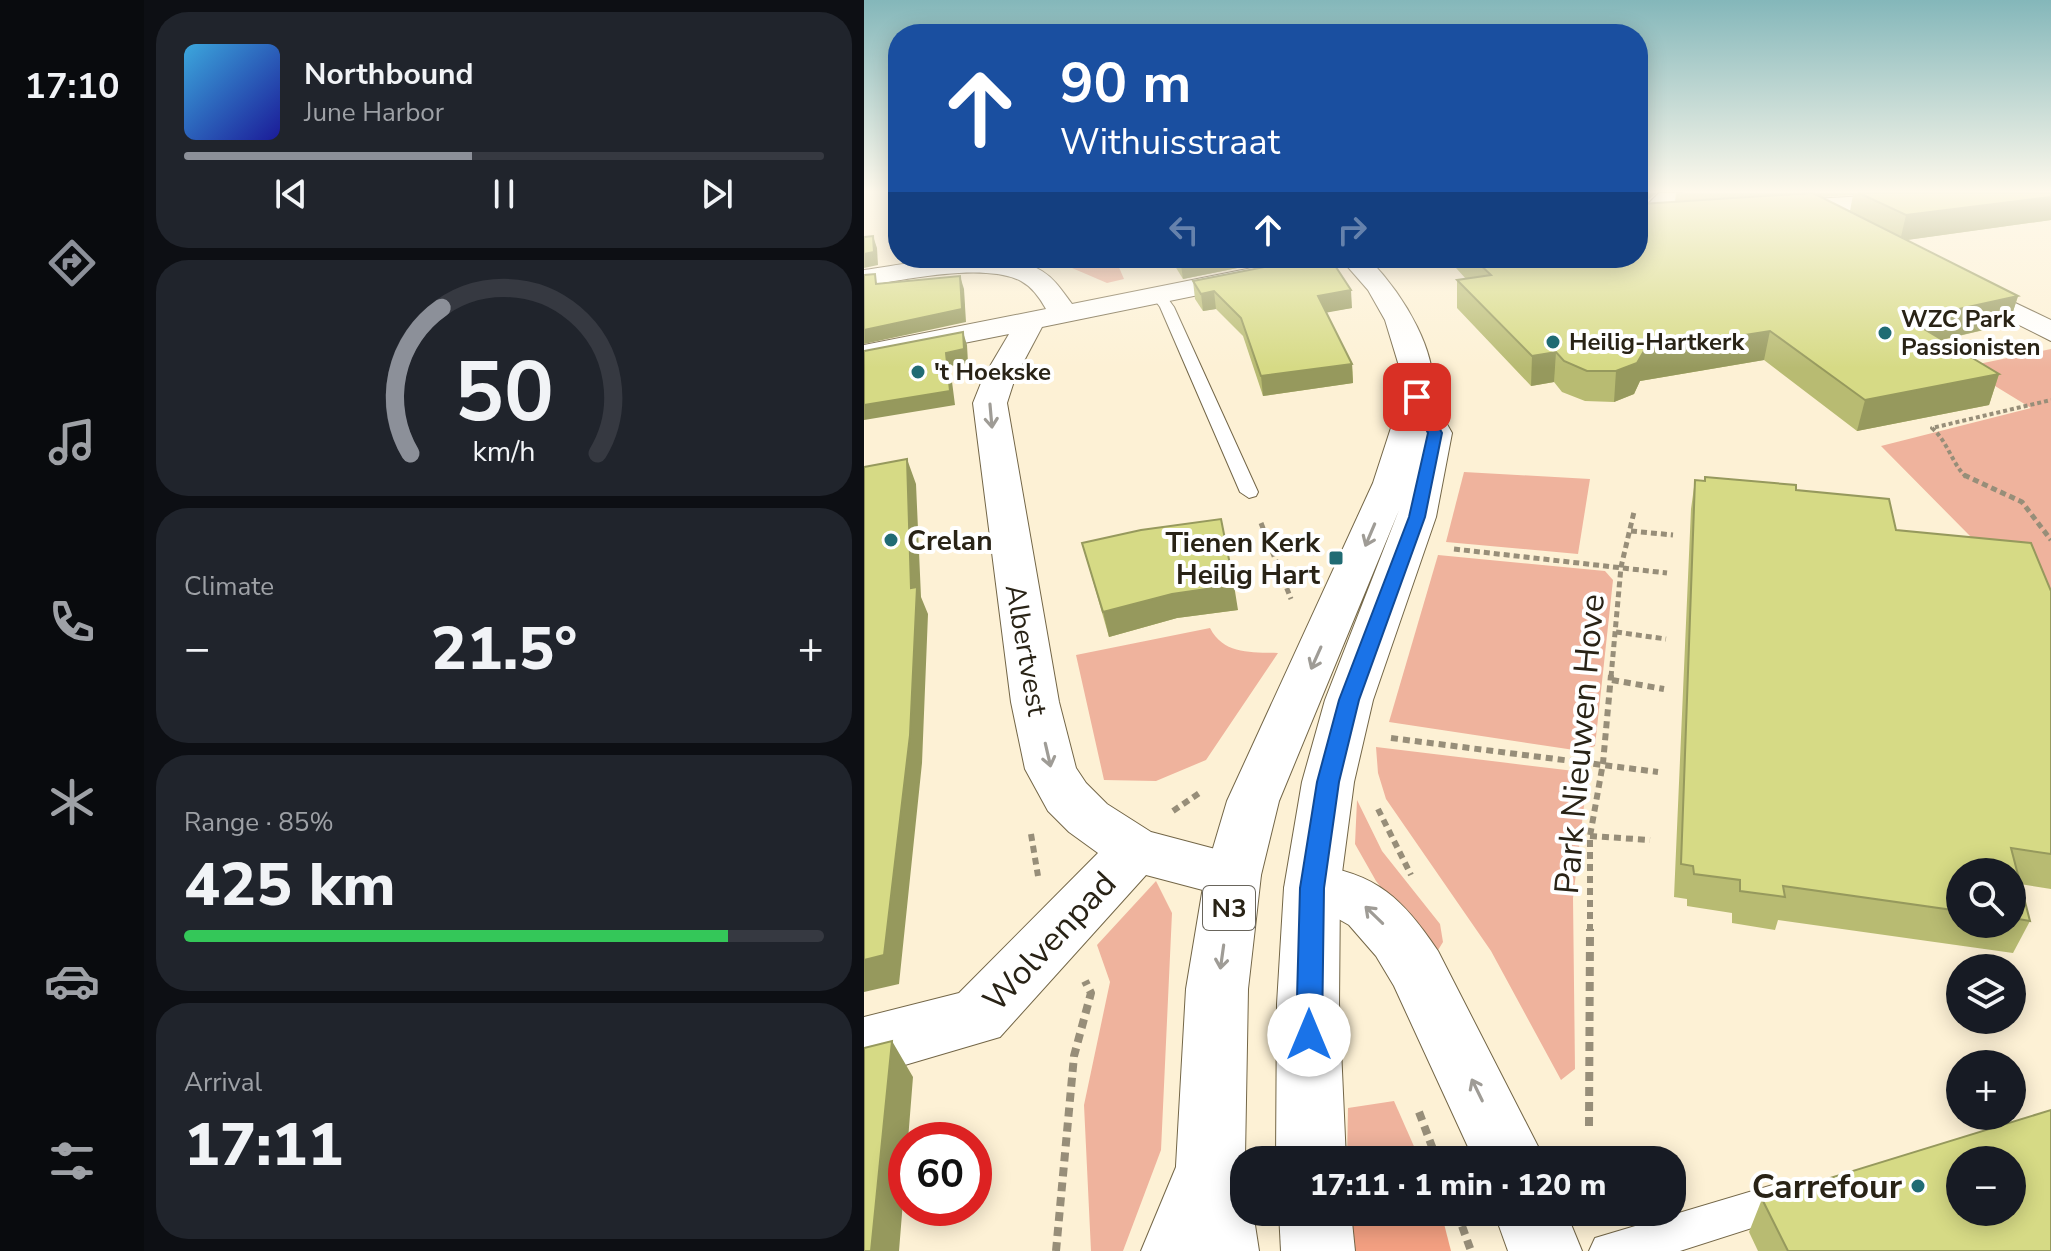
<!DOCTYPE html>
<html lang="en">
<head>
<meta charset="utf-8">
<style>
  :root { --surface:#171b24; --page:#20242c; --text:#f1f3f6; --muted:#9ea1a6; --line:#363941; --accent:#8c9099 }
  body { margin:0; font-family:"Nunito Sans",sans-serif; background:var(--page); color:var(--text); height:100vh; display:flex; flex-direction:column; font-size:30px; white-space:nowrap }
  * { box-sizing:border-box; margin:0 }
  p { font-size:26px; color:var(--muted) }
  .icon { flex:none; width:44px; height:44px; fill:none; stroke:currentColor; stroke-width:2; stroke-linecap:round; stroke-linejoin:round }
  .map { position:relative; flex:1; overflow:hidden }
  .details { display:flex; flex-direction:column; gap:12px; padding:12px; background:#0d0f14; width:720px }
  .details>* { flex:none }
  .hud { position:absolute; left:24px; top:24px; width:760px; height:244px; border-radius:32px; box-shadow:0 4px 20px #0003; background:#1a4fa0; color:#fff; overflow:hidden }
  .tools { position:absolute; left:1082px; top:858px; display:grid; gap:16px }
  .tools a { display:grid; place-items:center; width:80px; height:80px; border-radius:50%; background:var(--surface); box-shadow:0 4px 20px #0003; font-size:40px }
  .speed { position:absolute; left:24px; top:1122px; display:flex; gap:16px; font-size:40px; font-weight:700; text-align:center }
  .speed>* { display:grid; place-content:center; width:104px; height:104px; border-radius:50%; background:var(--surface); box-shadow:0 4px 20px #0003; line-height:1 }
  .speed .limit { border:12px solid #d22; background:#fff; color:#111 }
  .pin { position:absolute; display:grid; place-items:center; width:68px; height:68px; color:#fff; margin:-34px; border-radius:16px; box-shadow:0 4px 12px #0006 }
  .me { position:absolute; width:88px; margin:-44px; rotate:0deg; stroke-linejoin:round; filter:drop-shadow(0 0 6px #0008) }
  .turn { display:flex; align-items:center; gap:28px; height:168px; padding:0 40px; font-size:36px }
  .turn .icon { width:104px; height:104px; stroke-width:2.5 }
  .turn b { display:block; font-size:56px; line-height:68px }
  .lanes { display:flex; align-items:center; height:76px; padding:0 40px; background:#0003; justify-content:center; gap:40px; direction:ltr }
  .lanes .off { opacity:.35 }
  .big { font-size:60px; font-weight:800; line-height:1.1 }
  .details .card { flex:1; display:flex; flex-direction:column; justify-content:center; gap:12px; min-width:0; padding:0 28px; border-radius:32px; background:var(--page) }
  .details .dial { align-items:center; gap:0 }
  .dial svg { height:208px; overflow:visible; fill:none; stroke:var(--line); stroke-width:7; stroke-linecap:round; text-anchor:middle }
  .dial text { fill:var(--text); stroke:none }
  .song { display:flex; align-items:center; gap:24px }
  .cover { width:96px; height:96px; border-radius:12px; background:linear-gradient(135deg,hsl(200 70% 55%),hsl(240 70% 35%)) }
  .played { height:8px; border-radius:4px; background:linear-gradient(90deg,var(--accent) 45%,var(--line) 45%) }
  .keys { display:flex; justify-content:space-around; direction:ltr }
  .heat { display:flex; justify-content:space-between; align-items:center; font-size:44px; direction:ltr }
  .charge { height:12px; border-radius:6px; background:linear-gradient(90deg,#34c759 85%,var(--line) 0) }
  .trip { position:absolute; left:366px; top:1146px; width:456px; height:80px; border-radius:32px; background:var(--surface); box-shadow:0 4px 20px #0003; font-weight:800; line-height:80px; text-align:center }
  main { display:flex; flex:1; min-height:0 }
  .menu { display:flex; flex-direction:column; width:144px; justify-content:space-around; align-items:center; background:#090b0e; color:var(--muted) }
  .menu .icon { width:56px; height:56px }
  .menu .active { color:var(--accent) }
  .menu b { font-size:36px; color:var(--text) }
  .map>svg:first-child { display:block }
  .green { fill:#efb39d }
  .forest { fill:#f3a082 }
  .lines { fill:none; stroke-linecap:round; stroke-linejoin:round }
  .lane-casing { stroke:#736647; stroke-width:2 }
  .street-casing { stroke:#736647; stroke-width:2 }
  .secondary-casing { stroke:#736647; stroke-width:2 }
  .primary-casing { stroke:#736647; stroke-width:2 }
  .path-far4 { stroke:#978e79; stroke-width:3; stroke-dasharray:4 2; stroke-linecap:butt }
  .path-far3 { stroke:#978e79; stroke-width:4; stroke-dasharray:4 3; stroke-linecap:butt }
  .path-far2 { stroke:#978e79; stroke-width:5; stroke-dasharray:6 4; stroke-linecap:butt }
  .path-far1 { stroke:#978e79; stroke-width:6; stroke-dasharray:7 5; stroke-linecap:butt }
  .path { stroke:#978e79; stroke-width:8; stroke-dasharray:9 6; stroke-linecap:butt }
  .lane { fill:#fff; fill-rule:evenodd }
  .street { fill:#fff; fill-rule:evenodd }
  .secondary { fill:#fff; fill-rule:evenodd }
  .primary { fill:#fff; fill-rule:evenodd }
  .wall { fill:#b8bb72; fill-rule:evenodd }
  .shaded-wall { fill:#96995d }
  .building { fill:#d6da85; stroke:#96995d; stroke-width:2; fill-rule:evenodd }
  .oneway { stroke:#9f9c96 }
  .route { fill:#1a73e8; stroke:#114b97; stroke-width:2 }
  .poi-dot { fill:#206b73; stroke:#fff; stroke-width:3 }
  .labels { text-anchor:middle; stroke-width:8; stroke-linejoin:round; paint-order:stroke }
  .far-poi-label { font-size:24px; font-weight:bold; fill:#292316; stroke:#fff; text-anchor:start }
  .shield { fill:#fff; stroke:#69655c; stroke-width:2 }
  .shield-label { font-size:26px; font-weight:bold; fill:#292316 }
  .poi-label { font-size:28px; font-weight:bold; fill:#292316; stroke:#fff; text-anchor:start }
  .street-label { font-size:28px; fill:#292316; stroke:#fff }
  .near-street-label { font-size:34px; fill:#292316; stroke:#fff }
  .near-poi-label { font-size:34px; font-weight:bold; fill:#292316; stroke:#fff; text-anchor:end }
</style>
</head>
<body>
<main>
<nav class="menu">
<b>17:10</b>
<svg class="icon active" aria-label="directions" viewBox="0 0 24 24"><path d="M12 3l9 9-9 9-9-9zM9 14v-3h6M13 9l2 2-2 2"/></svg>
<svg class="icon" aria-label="music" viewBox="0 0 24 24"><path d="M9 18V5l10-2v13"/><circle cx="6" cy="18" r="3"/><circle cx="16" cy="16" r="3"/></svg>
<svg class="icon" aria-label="phone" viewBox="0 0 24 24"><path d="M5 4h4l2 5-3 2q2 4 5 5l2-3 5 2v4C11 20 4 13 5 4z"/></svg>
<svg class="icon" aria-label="climate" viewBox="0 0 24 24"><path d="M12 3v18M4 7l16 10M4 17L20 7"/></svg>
<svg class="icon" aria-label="car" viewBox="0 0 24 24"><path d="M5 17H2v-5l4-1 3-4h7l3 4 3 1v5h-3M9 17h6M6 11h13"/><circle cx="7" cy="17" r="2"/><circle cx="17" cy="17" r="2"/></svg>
<svg class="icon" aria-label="filters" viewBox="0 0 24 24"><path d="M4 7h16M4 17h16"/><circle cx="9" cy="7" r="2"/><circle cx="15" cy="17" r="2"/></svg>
</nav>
<section class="details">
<div class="card">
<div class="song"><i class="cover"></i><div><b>Northbound</b><p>June Harbor</p></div></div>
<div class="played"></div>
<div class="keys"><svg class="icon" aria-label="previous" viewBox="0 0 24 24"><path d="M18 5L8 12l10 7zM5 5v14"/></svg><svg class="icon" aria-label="pause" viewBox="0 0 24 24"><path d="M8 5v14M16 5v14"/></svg><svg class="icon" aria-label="next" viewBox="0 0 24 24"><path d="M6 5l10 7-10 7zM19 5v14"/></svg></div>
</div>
<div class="card dial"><svg viewBox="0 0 100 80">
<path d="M14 69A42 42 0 1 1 86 69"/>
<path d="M14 69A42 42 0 0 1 26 13" stroke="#8c9099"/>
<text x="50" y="56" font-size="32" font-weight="700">50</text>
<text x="50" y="72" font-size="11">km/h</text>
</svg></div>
<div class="card"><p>Climate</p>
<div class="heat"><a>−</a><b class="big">21.5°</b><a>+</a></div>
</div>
<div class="card"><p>Range · 85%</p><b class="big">425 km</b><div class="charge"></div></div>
<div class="card"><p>Arrival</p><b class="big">17:11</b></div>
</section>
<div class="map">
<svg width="1187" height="1251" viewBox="0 0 1187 1251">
  <rect width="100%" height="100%" fill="#fdf1d5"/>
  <g class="green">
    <path d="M168 258H251L260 279 243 283 208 268Z"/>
    <path d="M1187 349V593L1106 536 1017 446 1167 408 1100 367Z"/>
    <path d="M600 472 726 479 714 554 582 542Z"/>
    <path d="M574 555 741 571 749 580 731 746 717 751 525 722Z"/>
    <path d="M346 628C360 655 387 652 414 653L342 760 292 781 240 780 212 655Z"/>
    <path d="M512 747 727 773 722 789 709 898 711 1069 697 1080 627 951 522 799 514 773Z"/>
    <path d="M493 800 518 851 576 924 579 942 571 955 512 881 491 844Z"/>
    <path d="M292 881 308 913 297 1150 259 1251H227L220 1105 246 982 233 945Z"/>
    <path d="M530 1101 556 1160H483L484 1108Z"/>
  </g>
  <path class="forest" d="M535 1212H577L587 1251H486L482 1226Z"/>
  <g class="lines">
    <defs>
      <g id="lane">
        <path d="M294 291 299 292 310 307 394 492 392 496 385 498 376 492 296 307 287 295Z"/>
        <path d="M922 1181 935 1186 940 1199 935 1212 922 1217 816 1251H725L731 1238Z"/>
      </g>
      <g id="street">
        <path d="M795 193H819L792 223H774V214Z"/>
        <path d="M438 258H490L486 264 477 266 178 327 151 378 143 403 195 702 212 768 222 783 243 804 287 832 389 859 397 875 389 891 369 898 282 875 136 1037 0 1077V1017L95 993 234 853 205 832 184 811 161 769 147 702 109 403 119 378 145 334 0 363V345L182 309C176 298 168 287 157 281 119 262 41 280 0 286V270C51 263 132 244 178 271 191 279 199 292 208 304Z"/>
        <path d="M1097 277 1187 320V341L1087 291 1083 285 1087 279Z"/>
        <path d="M448 865C512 872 540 900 574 951L681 1160H610L530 986 512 956 485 925 464 913 428 904 420 888 428 872Z"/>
        <path d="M342 1144 367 1155 378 1180 351 1251H277L317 1155Z"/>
        <path d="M630 1212H702L718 1251H644Z"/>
      </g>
      <path id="secondary" d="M1055 193H1179L1176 198 1168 200 912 215 904 213 900 208 904 203 912 201Z"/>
      <g id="primary">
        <path d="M476 258H504C538 293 580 356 567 408L575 410 588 433 572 517 509 700 490 782 476 888 475 1004 482 1160H412L413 1004 420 888 438 782 461 700 535 510 415 801 397 875 384 989 380 1212H389L395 1251H321L312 1166 322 989 341 875 363 801 509 483 537 397 535 366 521 320 504 290Z"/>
        <path d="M415 1212H487L491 1251H417Z"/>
      </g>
    </defs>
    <use href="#lane" class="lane-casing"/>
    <use href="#street" class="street-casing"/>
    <use href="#secondary" class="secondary-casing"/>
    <use href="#primary" class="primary-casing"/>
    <path class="path-far4" d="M543 265 565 258"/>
    <path class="path-far3" d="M1102 477C1087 462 1084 442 1068 428L1187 400"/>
    <g class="path-far2">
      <path d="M1100 475 1158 502 1187 540"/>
      <path d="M397 523 427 599"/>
      <path d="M767 531 809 535"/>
      <path d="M590 549 803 573"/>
      <path d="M752 632 802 639"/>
      <path d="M747 677 757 567 770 512"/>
    </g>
    <g class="path-far1">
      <path d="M748 680 800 689"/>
      <path d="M527 738 794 772"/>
      <path d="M514 809 547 875"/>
      <path d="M309 811 337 792"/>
      <path d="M167 834 174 876"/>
      <path d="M726 836 786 840"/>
      <path d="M726 931V836L739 763 747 675"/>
    </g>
    <g class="path">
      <path d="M555 1112 573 1160"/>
      <path d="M725 1126 726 929"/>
      <path d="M593 1212 607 1251"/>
      <path d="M192 1251 210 1056 227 993 221 981"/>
    </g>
    <use href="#lane" class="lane"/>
    <use href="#street" class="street"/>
    <use href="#secondary" class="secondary"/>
    <use href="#primary" class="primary"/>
  </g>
  <g class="wall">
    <path d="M774 193H792L779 204 811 202 812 193H1187V220L1042 240 1154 296 1145 324 1078 340 1135 374 1125 405 993 431 900 360 776 381 770 394 750 402 721 401 698 392 690 382 667 386 593 308V280L602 279 583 258H774ZM989 195 986 211 957 197Z"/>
    <path d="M306 258H423L319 279Z"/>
    <path d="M329 281 488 308 462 312 488 364 489 383 399 396 379 336 352 309 339 311 331 299Z"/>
    <path d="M831 480 932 490 1187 591V889L1156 884 1166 921 1149 953 914 920 911 930 868 923V913L823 906V899L810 897 827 509ZM1096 872H1148V924H1096Z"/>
    <path d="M218 543 374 610 313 618 245 637Z"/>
    <path d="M898 1199 1187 1251H894L885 1232Z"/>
  </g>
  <g class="shaded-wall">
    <path d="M774 193H792L774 208Z"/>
    <path d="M1187 197V220L1036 241 1042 215Z"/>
    <path d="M9 236 13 248 14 265 0 268V254Z"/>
    <path d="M316 258H423L319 279Z"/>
    <path d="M96 276 100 289 102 322 0 344V330Z"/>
    <path d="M487 290 488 308 455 314 454 296Z"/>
    <path d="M350 291 352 309 339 311 337 294Z"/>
    <path d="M1154 296 1145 324 1037 349 1045 320Z"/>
    <path d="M906 331 900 360 776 381 770 394 750 402 752 371 780 351Z"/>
    <path d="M99 332 103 345 104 363 86 366 91 405 0 420V405Z"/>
    <path d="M692 352 690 382 667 386 668 356Z"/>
    <path d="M488 364 489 383 399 396 397 376Z"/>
    <path d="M1135 374 1125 405 993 431 1001 400Z"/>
    <path d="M43 459 52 484 57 597 64 614 58 763 35 984 0 992V960L47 588Z"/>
    <path d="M370 585 374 610 313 618 245 637 239 612 308 594Z"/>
    <path d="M28 1041 49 1077 44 1140H42V1164L35 1251H7Z"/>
  </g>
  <g class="building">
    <path d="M949 193 1154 296 1045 320 1135 374 1001 400 906 331 780 351 773 363 752 371H723L700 361 692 352 668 356 593 280 627 275 609 258H774V201L777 204Z"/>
    <path d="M995 193H1187V197L1042 215Z"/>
    <path d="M9 236 10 252 0 254V237Z"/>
    <path d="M447 258H466L487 290 454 296 488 364 397 376 377 318 350 291 337 294 329 281Z"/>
    <path d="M11 274 12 284 96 276 98 309 0 330V275Z"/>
    <path d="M99 332 100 349 82 353 86 391 0 405V351Z"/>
    <path d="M43 459 47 588 53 587 46 735 20 955 0 960V467Z"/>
    <path d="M841 477 932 485V490L1025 499 1032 530 1167 543 1187 591V854L1147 848 1166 921 1148 918V872H1096V911L919 886 921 897 876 891V880L830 874 829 866 817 864 831 480 841 481Z"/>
    <path d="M357 519 370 585 308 594 239 612 218 543 277 530Z"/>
    <path d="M28 1041 7 1251H0V1048Z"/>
    <path d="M1187 1110V1251H924L898 1199ZM1096 1160H1148V1212H1096Z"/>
  </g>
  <defs><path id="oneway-shaft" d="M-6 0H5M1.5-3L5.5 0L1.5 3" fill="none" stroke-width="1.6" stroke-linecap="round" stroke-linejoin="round" transform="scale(2)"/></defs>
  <g class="oneway">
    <use href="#oneway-shaft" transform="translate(127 416) rotate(85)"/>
    <use href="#oneway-shaft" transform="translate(506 535) rotate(113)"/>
    <use href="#oneway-shaft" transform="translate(452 658) rotate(114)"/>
    <use href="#oneway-shaft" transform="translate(184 755) rotate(77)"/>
    <use href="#oneway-shaft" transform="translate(510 915) rotate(-136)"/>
    <use href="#oneway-shaft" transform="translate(358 957) rotate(98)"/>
    <use href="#oneway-shaft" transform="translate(613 1090) rotate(-116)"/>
  </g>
  <linearGradient id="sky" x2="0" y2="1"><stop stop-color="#84b7ba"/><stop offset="0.52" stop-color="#fef9ec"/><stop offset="1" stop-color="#fef9ec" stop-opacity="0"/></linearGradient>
  <rect width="1187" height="368" fill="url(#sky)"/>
  <path class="route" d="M548 394H557L578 433 561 517 495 700 475 782 460 888 458 1035 454 1044 445 1048 435 1044 432 1035 436 888 453 782 475 700 545 517 564 433 546 397Z"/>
  <g class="poi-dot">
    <circle cx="1021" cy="333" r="8"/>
    <circle cx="689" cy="342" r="8"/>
    <circle cx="54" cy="372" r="8"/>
    <circle cx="27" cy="540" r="8"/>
    <rect x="464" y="550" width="16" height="16" rx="4"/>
    <circle cx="1054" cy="1186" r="8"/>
  </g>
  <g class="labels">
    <g class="far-poi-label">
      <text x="1037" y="327">WZC Park<tspan x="1037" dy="28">Passionisten</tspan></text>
      <text x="705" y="350">Heilig-Hartkerk</text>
      <text x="70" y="380">'t Hoekske</text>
    </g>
    <rect class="shield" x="339" y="886" width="52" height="44" rx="6"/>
    <g class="shield-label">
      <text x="365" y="917">N3</text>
    </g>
    <g class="poi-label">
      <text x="43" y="550">Crelan</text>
      <text x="456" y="552" text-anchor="end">Tienen Kerk<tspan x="456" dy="32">Heilig Hart</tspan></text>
    </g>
    <g class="street-label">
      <text transform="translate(163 650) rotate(80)" y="10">Albertvest</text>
    </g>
    <g class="near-street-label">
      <text transform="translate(715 744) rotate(-85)" y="12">Park Nieuwen Hove</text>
      <text transform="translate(185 941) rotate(-47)" y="12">Wolvenpad</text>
    </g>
    <g class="near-poi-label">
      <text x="1038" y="1198">Carrefour</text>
    </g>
  </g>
</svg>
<div class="tools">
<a><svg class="icon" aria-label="search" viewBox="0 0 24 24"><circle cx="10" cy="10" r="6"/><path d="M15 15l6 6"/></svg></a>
<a><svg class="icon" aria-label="layers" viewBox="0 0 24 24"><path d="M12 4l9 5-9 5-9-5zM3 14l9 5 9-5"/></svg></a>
<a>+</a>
<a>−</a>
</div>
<div class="speed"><div class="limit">60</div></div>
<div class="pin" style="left:553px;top:397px;background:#d93025"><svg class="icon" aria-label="arrive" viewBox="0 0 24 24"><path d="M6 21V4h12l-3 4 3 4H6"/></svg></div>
<svg class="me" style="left:445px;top:1035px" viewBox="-20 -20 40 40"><circle r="19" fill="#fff"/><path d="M0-13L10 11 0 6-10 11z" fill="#1a73e8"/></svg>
<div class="trip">17:11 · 1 min · 120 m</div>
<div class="hud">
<div class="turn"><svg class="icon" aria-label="ahead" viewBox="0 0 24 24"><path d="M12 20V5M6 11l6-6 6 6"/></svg><div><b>90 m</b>Withuisstraat</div></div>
<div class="lanes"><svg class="icon off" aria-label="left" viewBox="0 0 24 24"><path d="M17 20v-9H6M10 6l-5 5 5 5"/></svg><svg class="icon" aria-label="ahead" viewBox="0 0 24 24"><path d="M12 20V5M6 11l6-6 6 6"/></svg><svg class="icon off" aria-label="right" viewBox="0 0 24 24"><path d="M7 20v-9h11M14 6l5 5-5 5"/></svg></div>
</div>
</div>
</main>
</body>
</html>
